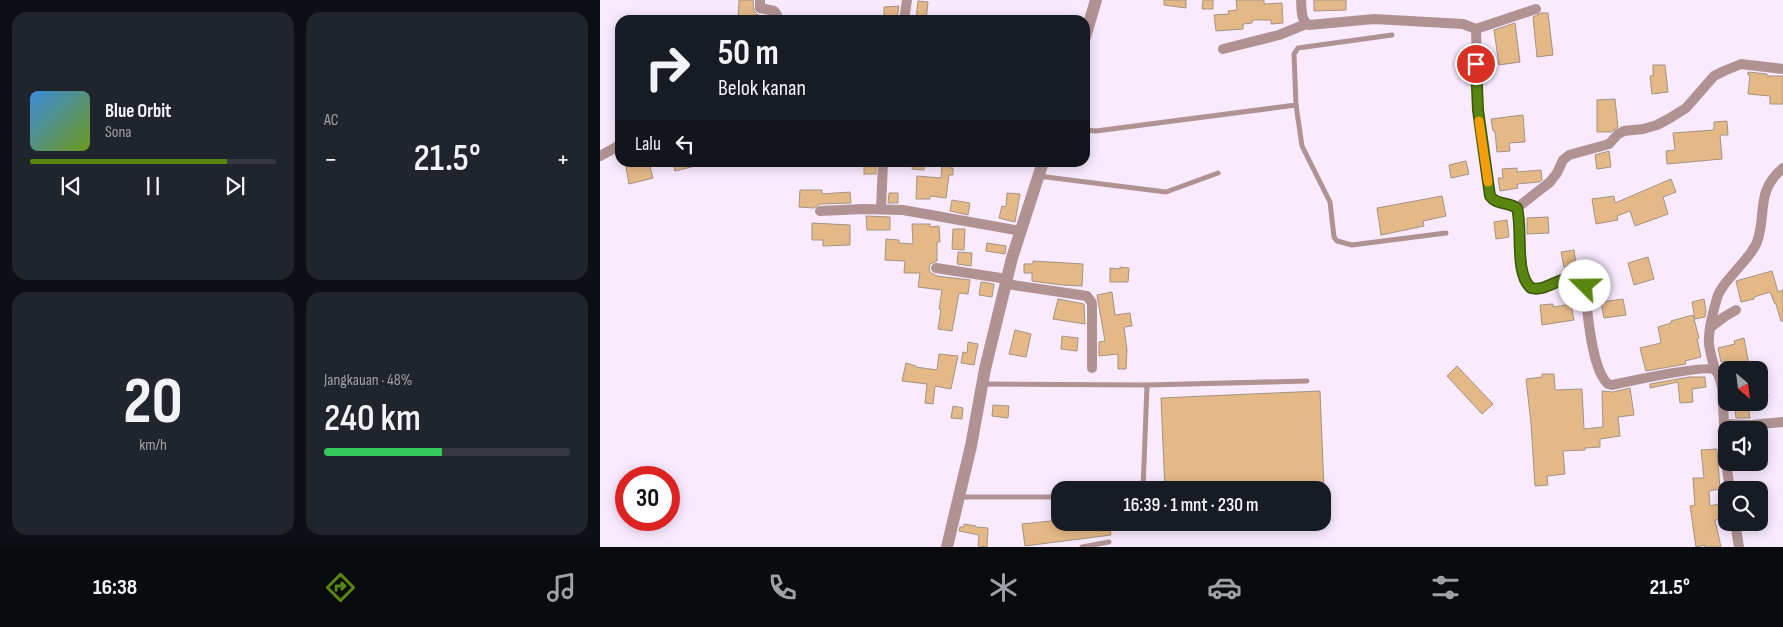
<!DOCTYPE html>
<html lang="id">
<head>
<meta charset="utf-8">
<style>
  :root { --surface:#171b24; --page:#20242c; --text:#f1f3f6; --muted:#9ea1a6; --line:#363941; --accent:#598511 }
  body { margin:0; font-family:"Sofia Sans Condensed",sans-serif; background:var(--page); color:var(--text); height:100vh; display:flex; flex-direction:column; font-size:19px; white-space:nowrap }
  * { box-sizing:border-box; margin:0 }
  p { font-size:16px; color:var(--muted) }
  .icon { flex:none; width:28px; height:28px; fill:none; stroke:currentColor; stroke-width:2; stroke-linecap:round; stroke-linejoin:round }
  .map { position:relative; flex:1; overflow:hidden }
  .side { display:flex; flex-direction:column; gap:12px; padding:12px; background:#0d0f14; width:600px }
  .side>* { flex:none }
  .banner { position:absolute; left:15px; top:15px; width:475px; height:152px; border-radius:15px; box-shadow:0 2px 12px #0003; background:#171b24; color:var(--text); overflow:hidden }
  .needle { width:32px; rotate:152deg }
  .controls { position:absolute; left:1118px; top:361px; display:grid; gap:10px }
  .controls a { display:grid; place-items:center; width:50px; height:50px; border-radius:10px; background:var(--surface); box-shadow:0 2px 12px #0003; font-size:25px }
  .speed { position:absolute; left:15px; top:466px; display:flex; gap:10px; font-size:25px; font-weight:700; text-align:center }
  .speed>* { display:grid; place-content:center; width:65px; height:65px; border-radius:50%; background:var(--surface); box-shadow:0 2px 12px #0003; line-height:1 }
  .speed .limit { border:8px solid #d22; background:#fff; color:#111 }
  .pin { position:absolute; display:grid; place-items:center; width:42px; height:42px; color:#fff; margin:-21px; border:2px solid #fff; border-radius:50%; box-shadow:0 1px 5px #0007 }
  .me { position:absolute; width:55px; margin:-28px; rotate:292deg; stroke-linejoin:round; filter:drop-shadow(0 0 4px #0008) }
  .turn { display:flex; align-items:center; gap:18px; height:105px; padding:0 20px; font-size:22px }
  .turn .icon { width:65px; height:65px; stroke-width:2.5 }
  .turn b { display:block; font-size:35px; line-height:42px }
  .then { display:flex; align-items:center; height:48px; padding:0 20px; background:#0003; gap:10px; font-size:19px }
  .big { font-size:38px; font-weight:600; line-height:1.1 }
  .side .widget { flex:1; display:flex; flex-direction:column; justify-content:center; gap:8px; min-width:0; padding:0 18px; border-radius:15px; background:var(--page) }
  .side .dial { align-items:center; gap:0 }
  .dial b { font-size:65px; line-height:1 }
  .song { display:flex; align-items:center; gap:15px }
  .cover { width:60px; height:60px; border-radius:8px; background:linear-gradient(135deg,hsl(210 70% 55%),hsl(80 70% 35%)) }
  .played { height:5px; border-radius:2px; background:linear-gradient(90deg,var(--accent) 80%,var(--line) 80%) }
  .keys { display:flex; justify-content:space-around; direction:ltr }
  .heat { display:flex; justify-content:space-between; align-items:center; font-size:28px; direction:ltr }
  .charge { height:8px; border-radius:4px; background:linear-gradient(90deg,#34c759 48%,var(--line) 0) }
  .side .tiles { flex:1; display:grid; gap:12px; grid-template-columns:repeat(2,1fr) }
  .trip { position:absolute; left:451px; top:481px; width:280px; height:50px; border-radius:15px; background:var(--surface); box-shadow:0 2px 12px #0003; font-weight:600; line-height:50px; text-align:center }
  .dock { display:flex; height:80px; justify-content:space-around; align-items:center; background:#090b0e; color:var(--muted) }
  .dock .icon { width:35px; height:35px }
  .dock .current { color:var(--accent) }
  .dock b { font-size:22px; color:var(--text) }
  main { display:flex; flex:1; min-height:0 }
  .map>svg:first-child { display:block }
  .building { fill:#e5b987; stroke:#a39382 }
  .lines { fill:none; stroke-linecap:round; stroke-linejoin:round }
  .service { stroke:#b19293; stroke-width:5 }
  .minor { stroke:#b19293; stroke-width:10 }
  .tertiary { stroke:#b19293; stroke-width:12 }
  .route-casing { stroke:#3a560b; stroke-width:12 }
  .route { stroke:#598511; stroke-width:9 }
  .slow { stroke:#f59e0b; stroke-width:9 }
</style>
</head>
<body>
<main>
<section class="side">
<div class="tiles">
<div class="widget">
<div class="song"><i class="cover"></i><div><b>Blue Orbit</b><p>Sona</p></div></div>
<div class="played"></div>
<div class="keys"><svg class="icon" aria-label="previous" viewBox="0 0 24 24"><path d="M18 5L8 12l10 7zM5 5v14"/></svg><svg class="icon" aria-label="pause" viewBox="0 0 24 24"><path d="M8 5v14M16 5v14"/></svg><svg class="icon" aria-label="next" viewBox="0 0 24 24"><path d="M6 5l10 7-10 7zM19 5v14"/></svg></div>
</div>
<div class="widget"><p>AC</p>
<div class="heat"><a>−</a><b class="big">21.5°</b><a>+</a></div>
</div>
<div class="widget dial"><b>20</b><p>km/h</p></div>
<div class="widget"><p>Jangkauan · 48%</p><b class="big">240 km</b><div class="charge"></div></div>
</div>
</section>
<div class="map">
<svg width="1183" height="547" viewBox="0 0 1183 547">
  <rect width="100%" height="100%" fill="#f9eafe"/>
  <g class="building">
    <path d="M139 0H153L154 11 158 15 168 17V20H138Z"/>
    <path d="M564 0H586V8L564 5Z"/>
    <path d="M603 0H613V9H602Z"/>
    <path d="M636 0H664V4L682 3 683 23 671 24V20H652V23L643 24V29L616 31 614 15 629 14 628 11 637 10Z"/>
    <path d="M714 0H746V10L714 11Z"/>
    <path d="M318 1 328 2 326 20H316Z"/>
    <path d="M299 6 297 18 284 19V7Z"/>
    <path d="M941 13H948L953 55 937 57 933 17Z"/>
    <path d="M915 23 920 62 899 65 894 30Z"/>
    <path d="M1053 65H1065L1068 92 1052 94 1050 76H1053Z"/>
    <path d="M1148 72 1167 74V76H1183V104H1170V96L1148 94 1150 75H1148Z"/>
    <path d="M1015 99 1018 127 1011 132H997V100Z"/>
    <path d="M923 115 925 142 909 143 910 151 897 152 895 131H893L891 119Z"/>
    <path d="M1127 121 1128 135H1120L1122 159 1067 164 1066 151 1075 150 1073 133 1114 130V122Z"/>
    <path d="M1009 151 1011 167 997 169 995 155Z"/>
    <path d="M866 161 869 174 851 178 849 165Z"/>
    <path d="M25 162H49L53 178 29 184Z"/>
    <path d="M73 162H99V165L75 171Z"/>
    <path d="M313 162H324V170L312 169Z"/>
    <path d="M342 162H351L350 168H353V175H349L346 198 330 196V199H316L317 176 341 178Z"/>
    <rect x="264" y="163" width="12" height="11"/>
    <path d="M917 168V172L941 170 942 180 939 182 917 184 918 188 900 191 898 178H903L902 169Z"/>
    <path d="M1071 179 1076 192 1063 197 1068 214 1035 226 1030 211 1017 216 1018 220 996 224 992 199 1014 196 1015 203Z"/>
    <path d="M200 190H222V194L250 192 251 203 220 204 214 208 199 207Z"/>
    <path d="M289 193H298V203H288Z"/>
    <path d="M407 193 420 194 415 222 399 218 402 206 406 207Z"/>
    <path d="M842 196 846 216 823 221 824 226 781 235 777 208Z"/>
    <path d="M352 200 370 203 368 215 350 211Z"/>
    <path d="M266 216 290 217V230H267Z"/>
    <path d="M948 217 949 233 927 234V218Z"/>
    <path d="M907 220 909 237 896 239 894 222Z"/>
    <path d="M212 223 250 225V245L223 246V240H212Z"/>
    <path d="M312 224H330V227L339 226 340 242H337V261L330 264 329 270 331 273 337 276 370 280 368 294 359 293 352 331 338 329 341 309H339L342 290 318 287 320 273H304L305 261 285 260 286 239 299 240V243L313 244Z"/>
    <path d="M353 229H365L364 250 352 249Z"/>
    <path d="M387 243 406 246 405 254 386 251Z"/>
    <path d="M974 250 976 265 964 267 961 252Z"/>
    <path d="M358 252 372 253 371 266 357 264Z"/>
    <path d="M1048 257 1054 279 1034 285 1028 263Z"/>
    <path d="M433 261 483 264 482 286 462 285 432 281V273H424V264H433Z"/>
    <path d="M520 267 529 268 528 282H510V268L520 269Z"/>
    <path d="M1172 271 1178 292 1183 290V321H1181L1176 304H1175L1170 292 1154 297V299L1141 302 1136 281Z"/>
    <path d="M381 282 394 284 392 297 379 295Z"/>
    <path d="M512 292 515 315 530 313 532 326 524 327 527 350 526 369H518V354L499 356V342L505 341 497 295Z"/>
    <path d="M458 299 484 304 485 324 453 319Z"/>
    <path d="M1023 299 1026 315 1004 318 1001 302Z"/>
    <path d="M1104 299 1106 311 1105 317 1095 319 1092 302Z"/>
    <path d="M953 304V307L971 304 974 320 942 325 940 305Z"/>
    <path d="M1093 315 1099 338 1097 339 1101 357 1085 361 1086 364 1046 371 1040 348 1061 343 1058 327 1071 323V321Z"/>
    <path d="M415 330 431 334 426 357 409 354Z"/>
    <path d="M462 336 478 338 477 351 461 349Z"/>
    <path d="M1144 338 1150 370H1128L1126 361 1121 362 1118 348 1135 344 1134 341Z"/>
    <path d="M368 342 378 344 374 365 361 363 363 352 367 353Z"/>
    <path d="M339 354 358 356 351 389 335 386 333 404 325 403 327 384 302 381 306 363 316 366V367L337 370Z"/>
    <path d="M857 366 893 404 882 414 847 376Z"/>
    <path d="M942 374H954L955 390 982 389 984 429 1003 427 1002 391 1013 392 1030 388 1034 415 1018 417 1020 436 1000 439V447L985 448V450L963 451 965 474 947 476 948 485 935 486 931 423 926 379 942 377Z"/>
    <path d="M1089 377H1105L1106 387 1092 389 1093 402 1080 403 1078 382 1050 388V384Z"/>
    <path d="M1165 382 1168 396 1159 397V383Z"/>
    <path d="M720 391 724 490H565L561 398Z"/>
    <path d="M393 405 409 406 408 418 392 416Z"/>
    <path d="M1148 405 1150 418H1136L1135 407Z"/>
    <path d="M353 406 363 408 362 419 351 418Z"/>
    <path d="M1117 449 1120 489 1109 491 1110 506 1119 504 1121 519 1115 520 1121 547H1105V545L1096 547 1090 506 1095 505 1093 478H1104L1101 450Z"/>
    <path d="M460 520V522H509L511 535 425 546 422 524Z"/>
    <path d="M364 524 376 526V527L388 528 387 547 378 546 379 535 359 531 360 527H364Z"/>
  </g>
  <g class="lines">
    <g class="service">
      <path d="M696 105 702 146 730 202 734 237 737 241 752 245 846 233"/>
      <path d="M485 130 496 131 696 105 694 54 698 48 792 35"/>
      <path d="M438 176 566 192 618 173"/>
      <path d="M383 384 547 385 707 381"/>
      <path d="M543 490 547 385"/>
      <path d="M360 497H460"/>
      <path d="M482 547 509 542"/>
    </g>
    <g class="minor">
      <path d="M160 0V8L174 11 177 15V20"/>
      <path d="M701 0C702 9 700 20 709 25L774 19 863 24 876 29 878 110 889 191C892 206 907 201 917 208 922 225 917 278 930 287 943 297 963 269 980 279 988 289 985 297 987 309 989 327 994 372 1008 384L1012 385C1026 382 1106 364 1115 370 1120 374 1120 381 1122 387L1126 460"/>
      <path d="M304 20 307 0"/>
      <path d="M876 29 936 9"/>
      <path d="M623 49 679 35 706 24"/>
      <path d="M0 156 20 145"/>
      <path d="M917 208 950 182 957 173 963 160 969 155 1009 144 1018 134 1024 131 1043 129 1057 125 1070 118 1086 108 1114 76 1124 71 1141 64 1183 69"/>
      <path d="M281 209 283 162"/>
      <path d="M220 211 263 209 303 210 421 231"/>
      <path d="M336 268 407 279"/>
      <path d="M406 284 487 296 492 303V368"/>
      <path d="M1111 327 1124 317 1136 310"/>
      <path d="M1115 370C1113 362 1110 353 1109 344 1108 331 1114 307 1118 295 1122 286 1128 280 1134 273 1141 264 1153 253 1157 242 1167 215 1155 191 1183 168"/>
      <path d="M1124 424 1150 425 1183 422"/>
      <path d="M1126 462 1130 490"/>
      <path d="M1135 522 1139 547"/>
    </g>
    <g class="tertiary">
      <path d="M485 37 496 0"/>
      <path d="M347 547 371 446 385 369 412 258 443 162"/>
    </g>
  </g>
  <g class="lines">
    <defs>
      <path id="route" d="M876 64 878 110 890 196C896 205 908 202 917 208 923 230 914 273 931 288 946 292 960 276 977 277L985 286"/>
    </defs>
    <use href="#route" class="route-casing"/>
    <use href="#route" class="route"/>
    <path class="slow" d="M879 121 888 182"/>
  </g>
</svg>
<div class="controls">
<a><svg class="needle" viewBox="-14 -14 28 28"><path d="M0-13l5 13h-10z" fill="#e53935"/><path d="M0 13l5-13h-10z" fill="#9ea1a6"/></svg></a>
<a><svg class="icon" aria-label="sound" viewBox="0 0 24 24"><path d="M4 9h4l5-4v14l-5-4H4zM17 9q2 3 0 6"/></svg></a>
<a><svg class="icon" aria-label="search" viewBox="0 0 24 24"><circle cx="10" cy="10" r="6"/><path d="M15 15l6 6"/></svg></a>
</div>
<div class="speed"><div class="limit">30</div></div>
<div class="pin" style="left:876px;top:64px;background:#d93025"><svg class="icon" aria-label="arrive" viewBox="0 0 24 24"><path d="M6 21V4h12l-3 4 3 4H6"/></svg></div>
<svg class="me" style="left:985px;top:286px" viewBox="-20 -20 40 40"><circle r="19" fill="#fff"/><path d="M0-13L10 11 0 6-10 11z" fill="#598511"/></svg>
<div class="trip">16:39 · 1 mnt · 230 m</div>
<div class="banner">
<div class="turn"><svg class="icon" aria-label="right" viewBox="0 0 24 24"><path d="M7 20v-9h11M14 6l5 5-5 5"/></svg><div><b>50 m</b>Belok kanan</div></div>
<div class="then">Lalu<svg class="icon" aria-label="left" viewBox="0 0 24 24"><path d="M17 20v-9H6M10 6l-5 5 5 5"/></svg></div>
</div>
</div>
</main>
<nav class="dock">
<b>16:38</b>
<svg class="icon current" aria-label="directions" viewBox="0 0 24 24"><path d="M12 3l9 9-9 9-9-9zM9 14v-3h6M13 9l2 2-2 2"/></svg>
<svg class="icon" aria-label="music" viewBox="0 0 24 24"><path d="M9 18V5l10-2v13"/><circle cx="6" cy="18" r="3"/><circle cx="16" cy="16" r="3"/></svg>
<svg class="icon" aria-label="phone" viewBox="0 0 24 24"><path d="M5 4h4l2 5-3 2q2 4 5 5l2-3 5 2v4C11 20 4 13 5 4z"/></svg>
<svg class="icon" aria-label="climate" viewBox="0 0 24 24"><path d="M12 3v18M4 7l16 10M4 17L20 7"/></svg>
<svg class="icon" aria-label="car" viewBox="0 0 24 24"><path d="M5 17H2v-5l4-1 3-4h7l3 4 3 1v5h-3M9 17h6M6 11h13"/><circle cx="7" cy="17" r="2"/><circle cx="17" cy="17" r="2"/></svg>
<svg class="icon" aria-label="filters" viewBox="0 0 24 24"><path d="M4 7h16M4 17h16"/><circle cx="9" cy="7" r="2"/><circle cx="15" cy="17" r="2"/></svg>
<b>21.5°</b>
</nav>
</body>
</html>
